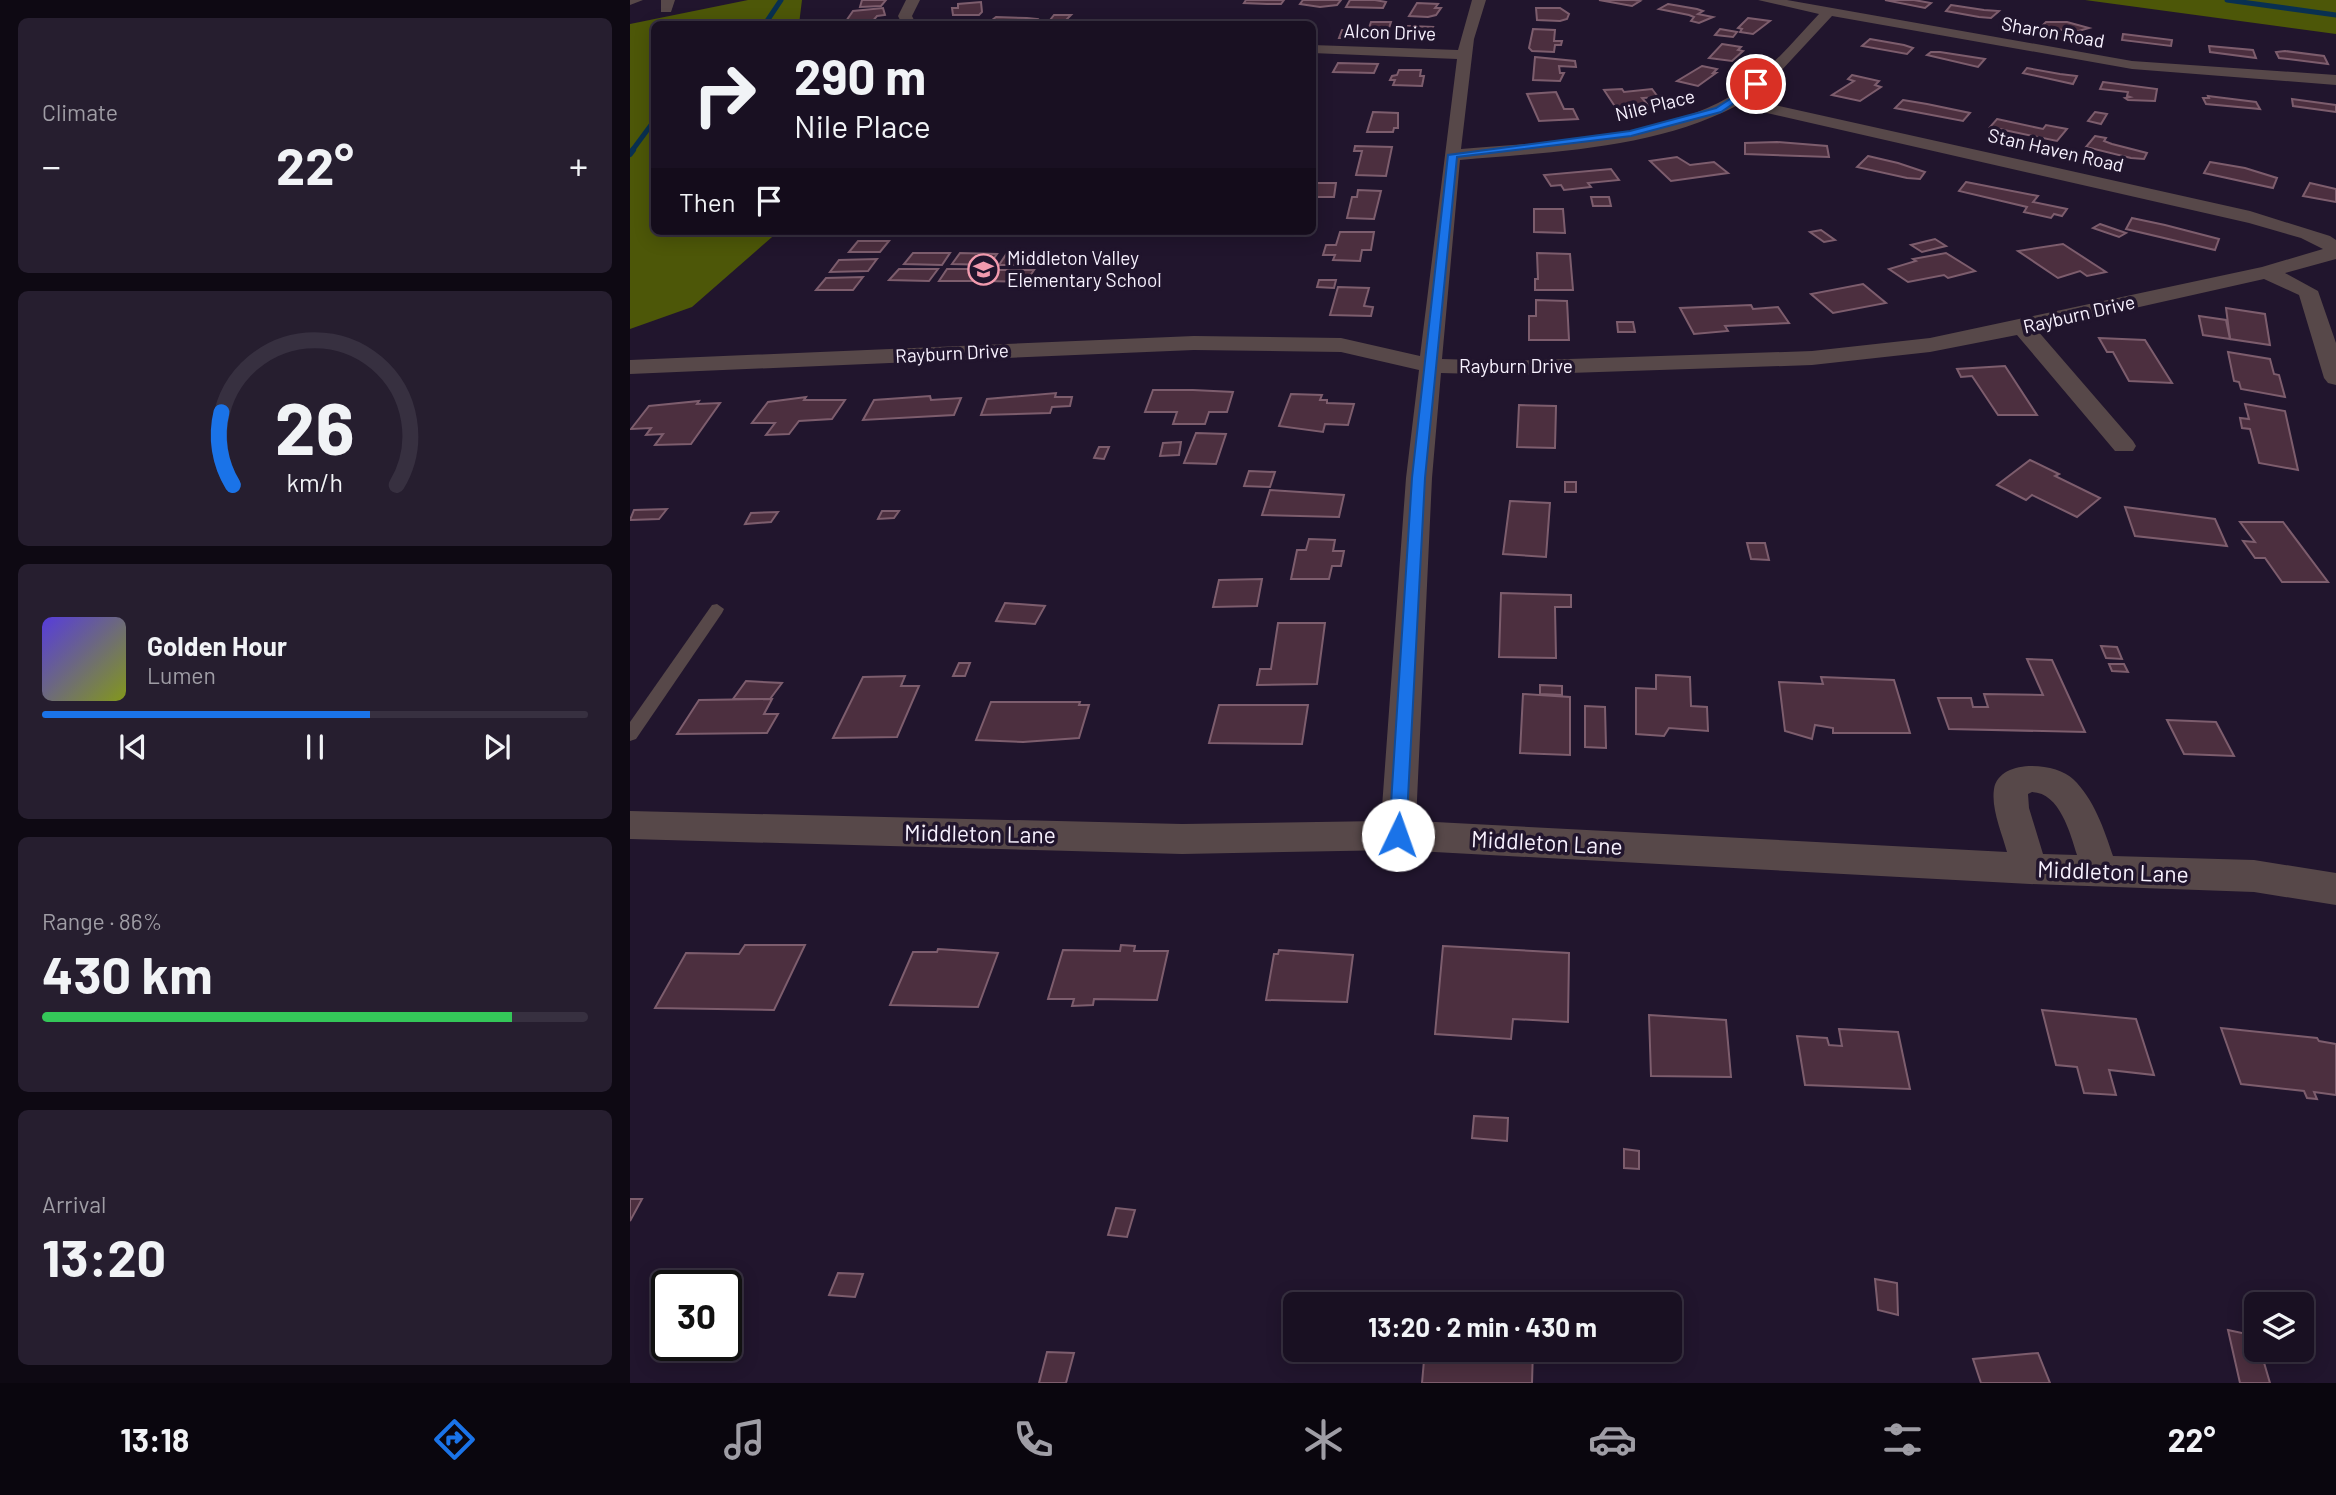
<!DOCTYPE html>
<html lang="en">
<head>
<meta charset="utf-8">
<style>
  :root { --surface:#191022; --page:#261e2f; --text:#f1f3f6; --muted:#9f9da5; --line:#373040; --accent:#1a73e8 }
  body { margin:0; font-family:Barlow,sans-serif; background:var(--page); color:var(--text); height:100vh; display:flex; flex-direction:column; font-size:26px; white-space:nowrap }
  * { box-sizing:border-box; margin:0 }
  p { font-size:23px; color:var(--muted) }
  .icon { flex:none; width:38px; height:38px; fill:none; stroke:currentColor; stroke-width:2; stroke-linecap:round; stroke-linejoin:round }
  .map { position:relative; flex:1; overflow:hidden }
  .drawer { display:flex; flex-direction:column; gap:18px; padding:18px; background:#0e0913; width:630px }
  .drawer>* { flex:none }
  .hud { position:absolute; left:21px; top:21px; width:665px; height:214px; border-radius:10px; box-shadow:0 4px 18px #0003,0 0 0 2px var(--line); background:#191022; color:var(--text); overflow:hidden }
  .controls { position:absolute; left:1614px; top:1292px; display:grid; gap:14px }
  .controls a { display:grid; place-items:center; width:70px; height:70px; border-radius:10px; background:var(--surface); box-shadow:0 4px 18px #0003,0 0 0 2px var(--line); font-size:35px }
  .speed { position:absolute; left:21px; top:1270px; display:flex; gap:14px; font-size:35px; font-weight:700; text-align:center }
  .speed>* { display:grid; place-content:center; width:91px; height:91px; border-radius:50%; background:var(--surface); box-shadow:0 4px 18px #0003,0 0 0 2px var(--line); line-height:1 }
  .speed .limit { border:4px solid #111; border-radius:10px; background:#fff; color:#111 }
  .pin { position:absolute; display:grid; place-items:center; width:60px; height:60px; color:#fff; margin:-30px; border:4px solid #fff; border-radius:50%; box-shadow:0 2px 7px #0007 }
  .me { position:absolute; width:77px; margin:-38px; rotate:3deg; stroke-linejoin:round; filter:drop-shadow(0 0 5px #0008) }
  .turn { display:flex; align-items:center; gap:24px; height:147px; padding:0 28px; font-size:32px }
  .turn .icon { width:91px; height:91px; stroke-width:2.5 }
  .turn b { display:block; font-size:49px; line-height:60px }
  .then { display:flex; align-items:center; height:66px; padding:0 28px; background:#0003; gap:14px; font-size:26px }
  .big { font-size:52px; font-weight:700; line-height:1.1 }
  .drawer .card { flex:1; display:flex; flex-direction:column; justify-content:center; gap:10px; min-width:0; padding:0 24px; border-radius:10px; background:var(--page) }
  .drawer .dial { align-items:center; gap:0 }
  .dial svg { height:182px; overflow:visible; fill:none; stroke:var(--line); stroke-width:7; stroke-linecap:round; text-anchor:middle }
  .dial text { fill:var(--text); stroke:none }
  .song { display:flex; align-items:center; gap:21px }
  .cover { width:84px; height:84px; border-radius:10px; background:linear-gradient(135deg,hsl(250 70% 55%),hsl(70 70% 35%)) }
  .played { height:7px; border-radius:4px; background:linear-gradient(90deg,var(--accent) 60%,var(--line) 60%) }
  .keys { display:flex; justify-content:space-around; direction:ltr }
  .heat { display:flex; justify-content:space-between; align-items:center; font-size:38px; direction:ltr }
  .charge { height:10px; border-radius:5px; background:linear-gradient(90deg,#34c759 86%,var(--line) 0) }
  .trip { position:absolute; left:653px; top:1292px; width:399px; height:70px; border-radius:10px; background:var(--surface); box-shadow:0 4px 18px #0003,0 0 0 2px var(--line); font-weight:700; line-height:70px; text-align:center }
  .tabs { display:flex; height:112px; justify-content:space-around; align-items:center; background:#0a060e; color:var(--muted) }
  .tabs .icon { width:49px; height:49px }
  .tabs .current { color:var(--accent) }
  .tabs b { font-size:32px; color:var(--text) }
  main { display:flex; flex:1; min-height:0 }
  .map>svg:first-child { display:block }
  .forest { fill:#4d5708 }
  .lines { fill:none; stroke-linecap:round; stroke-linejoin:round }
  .stream-far1 { stroke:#093051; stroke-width:5 }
  .stream { stroke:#093051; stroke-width:6 }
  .building { fill:#4c2f3f; stroke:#7d5d6d; stroke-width:2 }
  .service { fill:#574849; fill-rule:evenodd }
  .minor { fill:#574849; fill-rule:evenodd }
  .route { fill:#1a73e8; stroke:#114b97; stroke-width:2 }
  .labels { text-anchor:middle; stroke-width:7; stroke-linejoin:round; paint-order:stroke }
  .far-street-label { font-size:19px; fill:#f7f1fe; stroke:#21152d }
  .far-poi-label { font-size:19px; fill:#f7f1fe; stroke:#21152d; text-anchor:start }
  .street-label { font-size:23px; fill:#f7f1fe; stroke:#21152d }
</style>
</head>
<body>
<main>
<section class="drawer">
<div class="card"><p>Climate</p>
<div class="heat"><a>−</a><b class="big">22°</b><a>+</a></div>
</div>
<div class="card dial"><svg viewBox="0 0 100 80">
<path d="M14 69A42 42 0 1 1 86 69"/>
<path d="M14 69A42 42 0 0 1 9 37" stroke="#1a73e8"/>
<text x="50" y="56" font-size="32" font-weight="700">26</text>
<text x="50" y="72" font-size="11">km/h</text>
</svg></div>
<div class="card">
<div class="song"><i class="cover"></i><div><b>Golden Hour</b><p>Lumen</p></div></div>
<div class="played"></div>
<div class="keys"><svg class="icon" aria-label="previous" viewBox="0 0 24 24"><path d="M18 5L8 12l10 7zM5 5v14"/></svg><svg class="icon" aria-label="pause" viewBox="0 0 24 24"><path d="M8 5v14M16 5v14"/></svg><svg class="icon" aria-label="next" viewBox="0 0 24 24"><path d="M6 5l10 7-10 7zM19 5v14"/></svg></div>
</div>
<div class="card"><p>Range · 86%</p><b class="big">430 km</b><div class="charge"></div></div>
<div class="card"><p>Arrival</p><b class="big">13:20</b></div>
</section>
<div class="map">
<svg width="1706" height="1383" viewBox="0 0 1706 1383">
  <rect width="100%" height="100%" fill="#21152d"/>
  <g class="forest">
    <path d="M118 0H172L169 24H24V231H149L62 307 0 329V24Z"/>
    <path d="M1455 0H1706V34Z"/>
  </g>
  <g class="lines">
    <g class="stream-far1">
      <path d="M1597 0 1706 15"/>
      <path d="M135 24 151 0"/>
      <path d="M1 152 24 121"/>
    </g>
    <path class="stream" d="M0 154 3 150"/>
  </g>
  <g class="building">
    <path d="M232 0H256L251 6 230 7Z"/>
    <path d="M616 0H654L651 4H637L614 3Z"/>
    <path d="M673 0H711L707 5 690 7 670 4Z"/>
    <path d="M720 0H745L756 2 753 8 716 7Z"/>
    <path d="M969 0H1004L1010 1 1002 6Z"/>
    <path d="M1255 0H1284L1301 3 1295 8Z"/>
    <path d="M351 2 352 12 349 15H323L322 8H328V4Z"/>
    <path d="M787 3 808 4 805 8H811L806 15 798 17 779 16Z"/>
    <path d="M1038 4 1067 9 1073 11 1068 14 1083 17 1069 23 1061 21 1064 17 1059 15 1029 9Z"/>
    <path d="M1321 5 1354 10 1369 11 1361 18 1349 17 1316 11Z"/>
    <path d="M253 8 255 15 247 16 242 22 214 24 223 11Z"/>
    <path d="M906 8H930L939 14 937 19 930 21 907 20Z"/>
    <path d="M424 15H441L436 20 459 21 455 24H417Z"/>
    <path d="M366 17 397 18 407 19 401 24H357Z"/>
    <path d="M1118 18 1140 21 1123 34 1110 32 1112 29 1108 28Z"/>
    <path d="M479 20 511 21 520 22 517 24H474Z"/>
    <path d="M741 22H761L759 28H739Z"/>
    <path d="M1416 22H1437L1459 28 1445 32 1420 28 1413 25Z"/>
    <path d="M778 26 803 27 797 39H773Z"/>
    <path d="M903 29 925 30 924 41H932L931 45H925L924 52 902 51 899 48Z"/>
    <path d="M1090 29 1107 32 1103 37 1085 35Z"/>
    <path d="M712 30H735L752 31 749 38H709Z"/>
    <path d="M1493 34 1542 40 1541 46 1492 40Z"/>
    <path d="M1240 39 1274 45 1283 48 1277 54 1232 46Z"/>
    <path d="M1092 44 1111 47 1108 50 1113 51 1102 61 1079 58Z"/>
    <path d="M1579 46 1623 50 1626 58 1580 52Z"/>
    <path d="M1655 51 1694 56 1698 64 1649 58 1646 52Z"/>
    <path d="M1301 52H1310L1355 59 1348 67 1297 55Z"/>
    <path d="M905 57 945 61 946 67 929 66 930 73H934L930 81 903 80Z"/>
    <path d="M708 63 748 64 744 73 703 72Z"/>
    <path d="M1072 66 1087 69 1083 73H1086L1068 86 1047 81Z"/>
    <path d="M1397 68 1430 74 1447 76 1443 84 1393 73Z"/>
    <path d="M769 70H791L790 76H794L792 86 763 85 765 80H760L762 76 767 75Z"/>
    <path d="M1222 75 1249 81 1245 85 1251 87 1230 101 1202 95 1224 81 1218 79Z"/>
    <path d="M1473 82 1527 89 1525 101 1498 100 1495 98 1500 97 1497 96 1498 92 1470 89Z"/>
    <path d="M992 89 994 92 1022 89 1028 97 1012 98 1018 105 986 108 974 90Z"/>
    <path d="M926 92 934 109H943L948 119 909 121 897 94Z"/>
    <path d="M1578 96 1626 102 1630 109 1576 104 1573 98H1579Z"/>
    <path d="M1662 99 1706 105V112L1663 106Z"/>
    <path d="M1273 100 1297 104 1340 113 1333 121 1265 108Z"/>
    <path d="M743 112 768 113V128H764L763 132H737Z"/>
    <path d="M1465 112 1477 114 1471 124 1458 121Z"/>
    <path d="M1367 119 1413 129 1416 125 1437 129 1427 141 1360 127Z"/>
    <path d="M1465 136 1476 138 1474 141 1482 144 1517 153 1514 159 1501 158 1456 147Z"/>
    <path d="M1147 142 1197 146 1199 157 1115 154V143Z"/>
    <path d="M725 146 762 147 756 176 726 175 732 151H724Z"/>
    <path d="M1238 156 1268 163 1295 172 1290 179 1277 178 1227 167Z"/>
    <path d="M1047 157 1060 165 1084 162 1098 173 1041 181 1020 161Z"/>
    <path d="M1580 162 1615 168 1647 178 1643 188 1574 173Z"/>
    <path d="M981 169 989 180 958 183 961 187 934 190 931 185 921 186 914 175Z"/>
    <path d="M1336 182 1408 196 1403 202 1437 209 1432 216 1424 214 1421 218 1394 212 1397 207 1329 191Z"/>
    <path d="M683 183H706L704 197H682Z"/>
    <path d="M1680 183 1706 189V202L1673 196Z"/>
    <path d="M728 190 751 191 744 219 717 218 722 197H727Z"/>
    <path d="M961 197H979L981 206H963Z"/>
    <path d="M904 209H933L935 233 904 232Z"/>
    <path d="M1502 218 1535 225 1589 239 1585 250 1496 229Z"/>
    <path d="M1470 224 1496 233 1489 237 1463 228Z"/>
    <path d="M1191 230 1205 240 1194 242 1180 232Z"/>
    <path d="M710 232H744L741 250H732L730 261 703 260 705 255H693L696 245H706Z"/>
    <path d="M1305 239 1316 246 1292 252 1281 245Z"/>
    <path d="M228 241H259L250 252H219Z"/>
    <path d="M1433 244 1476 272 1457 276 1450 271 1428 278 1388 251Z"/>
    <path d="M283 253H320L312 265 274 264Z"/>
    <path d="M330 253 367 254 359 265 322 264Z"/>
    <path d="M377 253 409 254 401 265H369Z"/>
    <path d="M907 253 940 254 943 290H905V279H908Z"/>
    <path d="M1316 253 1345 271 1318 278 1314 275 1278 282 1259 269 1286 261 1283 259Z"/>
    <path d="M247 259 238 271 200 272 209 260Z"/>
    <path d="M269 269H308L299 281 259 280Z"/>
    <path d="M317 269H355L347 281H309Z"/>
    <path d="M366 270H404L396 282 358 281Z"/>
    <path d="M233 277 223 290H186L196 278Z"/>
    <path d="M689 280H706L704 288 687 287Z"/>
    <path d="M1233 284 1256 303 1203 313 1181 294Z"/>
    <path d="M708 287 739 288 734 306 743 307 741 316 700 315Z"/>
    <path d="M906 300 937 301 939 340H899V316H906Z"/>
    <path d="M1121 305 1123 309 1148 307 1159 323 1095 326 1098 331 1064 334 1050 308Z"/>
    <path d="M1596 308 1635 314 1640 345 1600 339Z"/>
    <path d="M1569 316 1596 320 1600 339 1573 335Z"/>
    <path d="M987 322H1003L1005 332H988Z"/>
    <path d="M1469 338 1515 340 1542 383 1499 381 1483 352H1477Z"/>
    <path d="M1598 352 1640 359 1644 374 1649 375 1655 397 1611 389 1609 382 1604 381Z"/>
    <path d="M1375 366 1407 415H1368L1342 376 1331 377 1327 369Z"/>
    <path d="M523 390H563L603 392 597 412H579L575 424H543L547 412H515Z"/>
    <path d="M426 393 425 397H442L440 406 422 407 420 413 351 415 357 399Z"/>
    <path d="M661 394 692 395 690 400H697V403L724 404 718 425 695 424 693 432 649 426Z"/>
    <path d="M300 396 301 400 331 398 324 415 233 420 244 400Z"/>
    <path d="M176 397 174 400H215L202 419 169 421 159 434 136 435 145 423H122L138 402Z"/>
    <path d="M69 401 67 404 90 403 61 444 25 445 33 434 16 435 21 428 1 429 19 406Z"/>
    <path d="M1615 404 1655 411 1668 470 1629 463 1620 429 1612 428 1610 418 1619 419Z"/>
    <path d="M889 405 926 406 925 448 887 447Z"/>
    <path d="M566 433 596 434 586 464 554 463Z"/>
    <path d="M551 442 549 455 530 456 533 443Z"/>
    <path d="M469 447H479L474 459 464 458Z"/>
    <path d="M1400 460 1429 474 1425 476 1470 498 1447 517 1402 495 1396 500 1367 485Z"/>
    <path d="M619 471 645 472 640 487 614 486Z"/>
    <rect x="935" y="482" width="11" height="10"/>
    <path d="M640 490 714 495 709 517 632 515Z"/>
    <path d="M880 501 920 503 916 557 873 554Z"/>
    <path d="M1495 507 1585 519 1597 546 1505 536Z"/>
    <path d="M37 509 29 519 0 520 4 510Z"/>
    <path d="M252 511H269L264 518 248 519Z"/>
    <path d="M148 512 141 522 115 524 121 513Z"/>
    <path d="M1610 522H1653L1698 582H1652L1635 558H1625L1613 541 1625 542Z"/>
    <path d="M679 539 705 540 703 551H714L711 566H702L699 579H661L667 550H676Z"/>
    <path d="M1117 543H1135L1139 560 1121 559Z"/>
    <path d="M632 579 627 606 583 607 589 580Z"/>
    <path d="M871 593 941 595V607H925L926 658 869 657Z"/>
    <path d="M375 603 415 606 405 624 366 621Z"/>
    <path d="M648 623H695L687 684 627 685 630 669H641Z"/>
    <path d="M1471 646 1487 647 1492 659 1476 658Z"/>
    <path d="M1397 659 1422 660 1455 732 1319 729 1308 698H1341L1343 707H1358L1354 694 1413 695Z"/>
    <path d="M329 663H340L335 676H323Z"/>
    <path d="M1479 664H1494L1498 672 1482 671Z"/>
    <path d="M1026 675 1060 677 1061 706 1077 707 1078 731 1039 728 1034 736 1006 734V688L1026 689Z"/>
    <path d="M275 676 271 686H289L267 737 203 738 233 677Z"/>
    <path d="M1191 677 1264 680 1280 733H1203V728L1185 725 1182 739 1155 731 1149 682 1193 684Z"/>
    <path d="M116 681 152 683 140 699H103Z"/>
    <path d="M910 685 932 686V695L910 694Z"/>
    <path d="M893 694 940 697V755L890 753Z"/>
    <path d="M142 699 134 714H148L137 733 47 734 69 700Z"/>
    <path d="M361 702H450L449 705H459L449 738 393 742 346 740Z"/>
    <path d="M589 705H678L672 744 579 743Z"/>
    <path d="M955 706 975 707 976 748 955 747Z"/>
    <path d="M1537 720 1586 722 1604 756 1554 754Z"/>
    <path d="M115 945H175L144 1010 25 1008 56 953 109 954Z"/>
    <path d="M491 945 505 946 504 951H538L527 1000 464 999 463 1005 442 1006 444 999H418L433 950 490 951Z"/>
    <path d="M813 946 939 953 938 1022 883 1019 881 1039 805 1034Z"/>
    <path d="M308 949 368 953 348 1007 260 1005 283 952H307Z"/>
    <path d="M649 950 723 955 717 1002 636 1000 644 954H648Z"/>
    <path d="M1412 1010 1506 1019 1524 1075 1479 1070 1486 1095 1454 1093 1447 1067 1426 1065Z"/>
    <path d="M1019 1015 1096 1020 1101 1077 1021 1076Z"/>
    <path d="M1591 1028 1687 1038 1689 1041 1706 1044V1095L1684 1092 1687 1099 1677 1098 1674 1091 1611 1084Z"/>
    <path d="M1209 1029 1268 1032 1280 1089 1175 1085 1167 1036 1197 1038 1199 1045 1212 1046Z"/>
    <path d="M844 1116 878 1118 877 1141 842 1138Z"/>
    <path d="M994 1149 1009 1151V1169L994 1168Z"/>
    <path d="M0 1199H12L0 1221Z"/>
    <path d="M486 1208 505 1210 497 1237 478 1235Z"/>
    <path d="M208 1273 233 1274 225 1297 199 1295Z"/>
    <path d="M1245 1279 1267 1283 1268 1315 1248 1310Z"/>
    <path d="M1598 1330 1626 1336V1349H1630L1640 1383H1610Z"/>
    <path d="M795 1349H903L902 1383H792Z"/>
    <path d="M417 1352 444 1353 436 1383H409Z"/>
    <path d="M1408 1353 1420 1383H1351L1343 1359Z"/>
  </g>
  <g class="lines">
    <path class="service" d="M87 604 94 609 92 613 6 739 0 741V722L82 605Z"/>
    <g class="minor">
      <path d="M0 0H13L0 5Z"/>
      <path d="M31 0H45L41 12H31Z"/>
      <path d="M276 0H290L282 16 286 24H272L268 16Z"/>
      <path d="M842 0H856L844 39 831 149C915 142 1024 140 1099 97 1134 77 1162 43 1189 14L1128 0H1157L1502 61 1706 75V85L1502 69 1202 16 1149 73 1118 99 1620 211 1700 236 1706 240V259L1655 273 1688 291 1706 343V385L1698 383 1694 378 1669 295 1634 279 1407 330 1503 441 1506 446 1503 451H1485L1387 335 1300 352 1182 365 882 375 811 373 802 478 786 821 1377 852C1372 833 1361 809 1364 789 1369 758 1426 762 1443 779 1464 799 1474 829 1483 856L1624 860 1706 873V905L1624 892 1400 884 768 850 552 854 0 839V811L552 824 751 821 776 478 789 370 711 352 564 350 0 374V360L564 336 711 338 790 356 827 59 682 53V45L828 50ZM1106 106 1619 223 1671 238 1693 249 1632 267 1300 338 1182 351 882 361 812 359 830 160C921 152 1024 149 1106 106ZM1402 792C1430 793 1440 833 1447 855L1413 854 1399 808 1398 794Z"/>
    </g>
  </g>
  <path class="route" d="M1126 82 1129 86 1091 112 1001 136 827 157 795 478 776 835 768 843 761 840 759 835 782 478 818 155 1000 131 1086 108Z"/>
  <defs>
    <symbol id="school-ring" viewBox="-11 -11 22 22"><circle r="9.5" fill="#21152d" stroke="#f29aae" stroke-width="1.5"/><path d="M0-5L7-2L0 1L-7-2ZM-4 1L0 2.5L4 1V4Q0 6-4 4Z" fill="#f29aae"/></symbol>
  </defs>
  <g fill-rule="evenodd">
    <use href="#school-ring" x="336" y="252" width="35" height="35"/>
  </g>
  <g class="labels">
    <g class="far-street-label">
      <text transform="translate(760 32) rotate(2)" y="7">Alcon Drive</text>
      <text transform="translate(1423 32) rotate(10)" y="7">Sharon Road</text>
      <text transform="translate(1025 105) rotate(-14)" y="7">Nile Place</text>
      <text transform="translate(1426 150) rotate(13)" y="7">Stan Haven Road</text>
      <text transform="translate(1449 314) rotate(-13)" y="7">Rayburn Drive</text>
      <text transform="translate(322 353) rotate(-3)" y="7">Rayburn Drive</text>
      <text x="886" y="373">Rayburn Drive</text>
    </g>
    <g class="far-poi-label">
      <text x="377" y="265">Middleton Valley<tspan x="377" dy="22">Elementary School</tspan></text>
    </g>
    <g class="street-label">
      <text transform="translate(350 834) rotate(1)" y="8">Middleton Lane</text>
      <text transform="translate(917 843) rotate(3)" y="8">Middleton Lane</text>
      <text transform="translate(1483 872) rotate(2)" y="8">Middleton Lane</text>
    </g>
  </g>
</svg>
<div class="controls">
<a><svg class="icon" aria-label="layers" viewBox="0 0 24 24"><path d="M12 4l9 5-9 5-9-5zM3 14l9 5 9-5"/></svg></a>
</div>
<div class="speed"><div class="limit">30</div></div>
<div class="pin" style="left:1126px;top:84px;background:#d93025"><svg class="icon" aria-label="arrive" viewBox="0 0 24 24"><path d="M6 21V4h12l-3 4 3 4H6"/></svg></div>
<svg class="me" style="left:768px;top:835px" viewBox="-20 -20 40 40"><circle r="19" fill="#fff"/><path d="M0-13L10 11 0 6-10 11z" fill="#1a73e8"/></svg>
<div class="trip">13:20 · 2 min · 430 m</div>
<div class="hud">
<div class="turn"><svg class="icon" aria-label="right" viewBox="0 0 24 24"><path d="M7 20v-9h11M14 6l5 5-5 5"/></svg><div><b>290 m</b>Nile Place</div></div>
<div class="then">Then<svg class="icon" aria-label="arrive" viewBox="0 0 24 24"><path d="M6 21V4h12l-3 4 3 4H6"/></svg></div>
</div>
</div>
</main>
<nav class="tabs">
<b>13:18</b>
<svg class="icon current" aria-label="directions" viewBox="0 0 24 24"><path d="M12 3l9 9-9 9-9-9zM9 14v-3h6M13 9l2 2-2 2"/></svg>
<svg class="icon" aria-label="music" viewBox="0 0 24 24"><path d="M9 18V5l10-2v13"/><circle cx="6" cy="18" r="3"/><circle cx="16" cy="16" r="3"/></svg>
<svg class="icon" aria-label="phone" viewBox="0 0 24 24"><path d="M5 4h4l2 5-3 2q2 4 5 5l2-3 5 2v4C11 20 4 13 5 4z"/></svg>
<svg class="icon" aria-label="climate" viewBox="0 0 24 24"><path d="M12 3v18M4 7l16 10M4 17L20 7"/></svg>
<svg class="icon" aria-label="car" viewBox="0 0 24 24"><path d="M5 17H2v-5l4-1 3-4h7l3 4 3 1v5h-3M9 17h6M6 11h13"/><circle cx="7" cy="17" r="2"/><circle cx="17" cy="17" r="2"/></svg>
<svg class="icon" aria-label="filters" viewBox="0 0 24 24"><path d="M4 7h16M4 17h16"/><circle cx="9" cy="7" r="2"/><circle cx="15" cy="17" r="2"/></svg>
<b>22°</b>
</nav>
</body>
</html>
